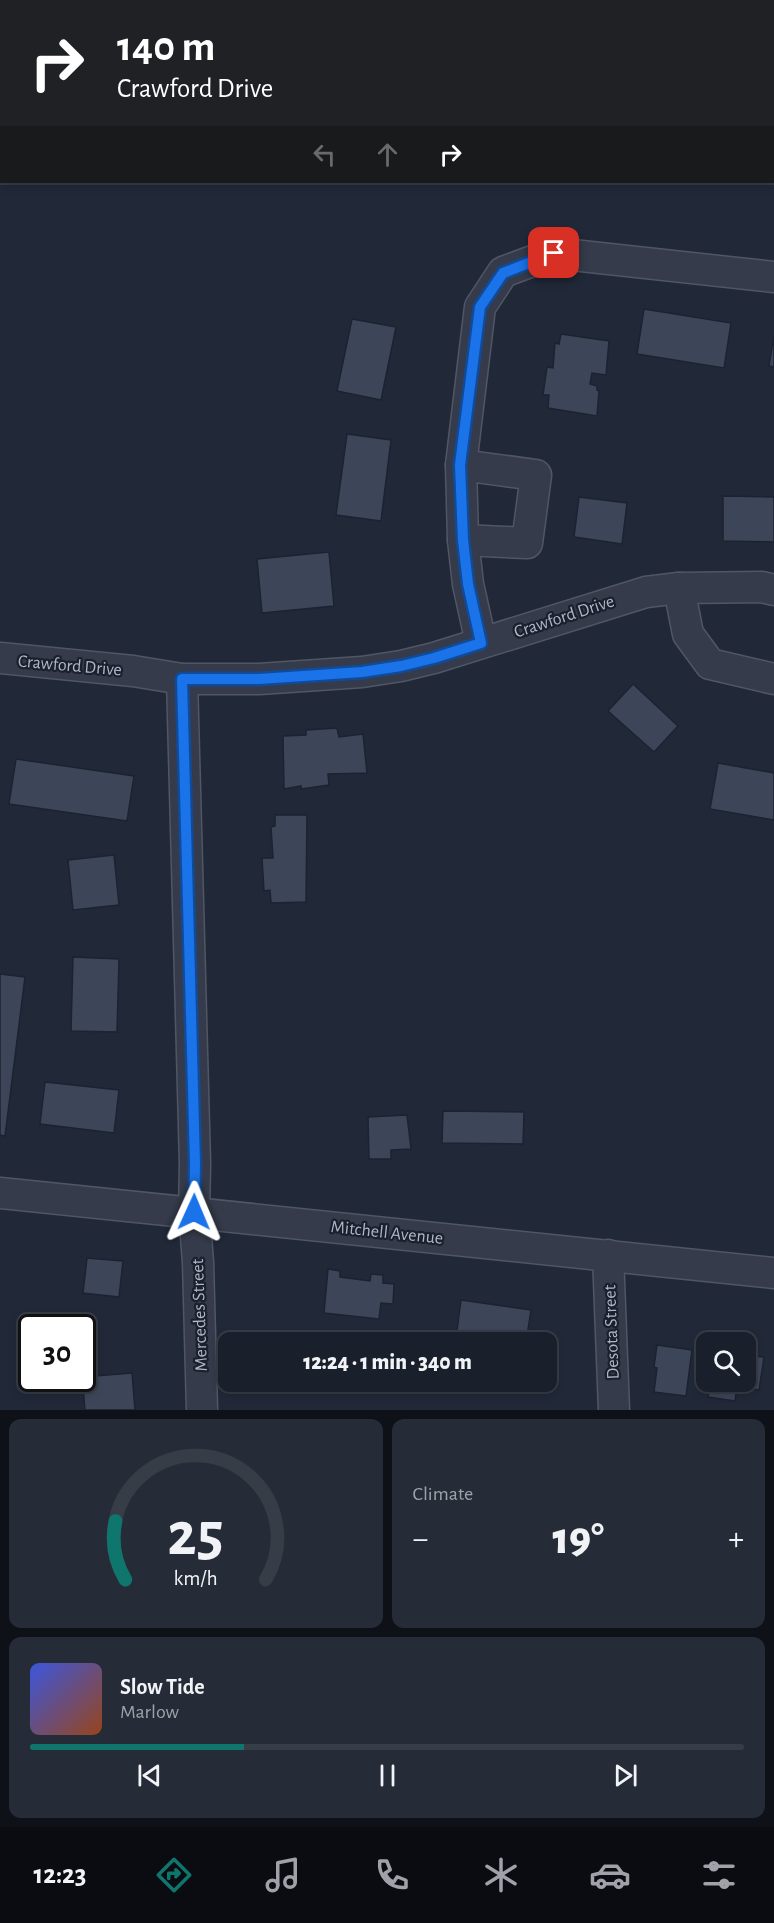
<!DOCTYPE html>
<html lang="en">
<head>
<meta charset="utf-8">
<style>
  :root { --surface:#191f2b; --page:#262c37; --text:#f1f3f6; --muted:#9fa2a9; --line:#373d47; --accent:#0f766e }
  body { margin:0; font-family:"Alegreya Sans",sans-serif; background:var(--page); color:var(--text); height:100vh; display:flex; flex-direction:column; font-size:22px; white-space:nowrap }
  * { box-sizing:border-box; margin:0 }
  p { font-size:20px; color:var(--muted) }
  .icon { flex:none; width:33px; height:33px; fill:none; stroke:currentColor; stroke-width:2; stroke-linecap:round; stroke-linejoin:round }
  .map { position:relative; height:1410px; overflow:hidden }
  .side { display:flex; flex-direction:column; gap:9px; padding:9px; background:#0e1118; flex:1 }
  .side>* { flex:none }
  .banner { position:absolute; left:0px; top:0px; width:774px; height:183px; box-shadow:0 3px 9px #0003,0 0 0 2px var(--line); background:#202124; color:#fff; overflow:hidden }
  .buttons { position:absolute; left:696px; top:1332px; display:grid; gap:12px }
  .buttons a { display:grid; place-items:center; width:60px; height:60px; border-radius:12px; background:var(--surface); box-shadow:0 3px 9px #0003,0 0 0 2px var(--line); font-size:30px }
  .speed { position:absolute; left:18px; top:1314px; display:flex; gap:12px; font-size:30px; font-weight:700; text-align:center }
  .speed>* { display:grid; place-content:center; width:78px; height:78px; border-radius:50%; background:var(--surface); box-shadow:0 3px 9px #0003,0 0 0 2px var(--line); line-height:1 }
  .speed .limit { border:3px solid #111; border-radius:9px; background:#fff; color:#111 }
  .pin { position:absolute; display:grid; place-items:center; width:51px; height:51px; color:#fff; margin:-26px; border-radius:12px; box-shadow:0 3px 9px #0006 }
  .me { position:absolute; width:66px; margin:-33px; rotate:1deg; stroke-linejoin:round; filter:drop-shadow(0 0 4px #0008) }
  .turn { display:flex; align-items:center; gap:21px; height:126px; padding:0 18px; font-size:27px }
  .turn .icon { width:78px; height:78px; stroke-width:2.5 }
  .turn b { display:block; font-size:42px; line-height:51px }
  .lanes { display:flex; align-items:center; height:57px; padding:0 18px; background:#0003; justify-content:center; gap:30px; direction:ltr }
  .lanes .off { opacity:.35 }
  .big { font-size:45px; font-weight:800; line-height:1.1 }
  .side .card { flex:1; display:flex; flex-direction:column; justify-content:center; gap:9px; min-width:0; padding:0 21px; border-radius:12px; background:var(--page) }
  .side .dial { align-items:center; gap:0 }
  .dial svg { height:156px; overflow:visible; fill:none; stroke:var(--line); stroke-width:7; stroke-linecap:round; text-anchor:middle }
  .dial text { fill:var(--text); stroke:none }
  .song { display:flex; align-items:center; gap:18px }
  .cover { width:72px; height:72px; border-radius:9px; background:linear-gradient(135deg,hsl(230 70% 55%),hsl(20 70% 35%)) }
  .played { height:6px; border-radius:3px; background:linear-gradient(90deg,var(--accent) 30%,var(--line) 30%) }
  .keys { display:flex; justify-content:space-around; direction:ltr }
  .heat { display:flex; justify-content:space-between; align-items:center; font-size:33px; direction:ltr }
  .side .tiles { flex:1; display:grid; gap:9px; grid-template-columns:1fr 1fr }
  .card:last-child { grid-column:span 2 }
  .trip { position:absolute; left:218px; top:1332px; width:339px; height:60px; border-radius:12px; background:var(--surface); box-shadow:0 3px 9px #0003,0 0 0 2px var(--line); font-weight:800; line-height:60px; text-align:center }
  .tabs { display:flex; height:96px; justify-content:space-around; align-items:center; background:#0a0c11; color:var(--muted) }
  .tabs .icon { width:42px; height:42px }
  .tabs .current { color:var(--accent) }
  .tabs b { font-size:27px; color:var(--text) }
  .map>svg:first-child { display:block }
  .building { fill:#3d4659; stroke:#1c2230; stroke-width:1.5 }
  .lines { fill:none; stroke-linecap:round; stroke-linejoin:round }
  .minor-casing { stroke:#505664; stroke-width:33 }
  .minor { stroke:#353b4a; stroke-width:30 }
  .route-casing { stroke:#114b97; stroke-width:15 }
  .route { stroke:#1a73e8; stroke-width:10 }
  .labels { text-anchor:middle; stroke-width:4.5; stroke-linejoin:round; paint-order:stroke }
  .street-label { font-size:18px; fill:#b0b6c6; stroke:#1a202e }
</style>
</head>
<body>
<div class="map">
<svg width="774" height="1410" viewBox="0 0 774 1410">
  <rect width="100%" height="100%" fill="#212939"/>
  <g class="building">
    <path d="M0 0H110L2 2V23Z"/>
    <path d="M144 0H227L144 2Z"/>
    <path d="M772 72H774V118L772 117Z"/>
    <path d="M644 309 731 323 724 368 637 354Z"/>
    <path d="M352 319 396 327 381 400 337 391Z"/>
    <path d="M561 334 609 341 606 375 592 373 590 384 597 386V390L599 391 597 416 548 408 549 395H543L547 367 553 368 555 343 559 344Z"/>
    <path d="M774 336V367L769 366Z"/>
    <path d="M347 434 391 440 381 521 336 515Z"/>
    <path d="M723 496 774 497V542L723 541Z"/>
    <path d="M579 497 627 503 622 544 574 537Z"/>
    <path d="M329 552 334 606 262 613 257 559Z"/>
    <path d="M633 684 678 726 654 752 608 711Z"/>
    <path d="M337 728 339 737 363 734 367 773 328 774 329 785 301 789V786L284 789 283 736 306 735V730Z"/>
    <path d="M16 759 134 776 127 821 9 804Z"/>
    <path d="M718 763 774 773V820L710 809Z"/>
    <path d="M275 815H307L306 902 271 903 270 890 264 891 262 858H273L271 827 275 826Z"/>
    <path d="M114 855 119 905 73 910 68 860Z"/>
    <path d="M73 957 119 959 117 1032 71 1031Z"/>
    <path d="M0 974 25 977 5 1136 0 1135Z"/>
    <path d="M45 1082 119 1090 114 1133 40 1124Z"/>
    <path d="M443 1111 524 1112 523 1144 442 1143Z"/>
    <path d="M407 1115 411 1149 391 1150V1159H369L368 1117Z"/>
    <path d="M87 1258 123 1261 119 1297 83 1293Z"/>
    <path d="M328 1269 340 1271V1277L370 1281 371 1274 383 1275V1283L394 1284 393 1304 381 1303 379 1319 324 1313Z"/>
    <path d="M461 1300 531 1310 526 1342H486L456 1338Z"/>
    <path d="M657 1345 692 1350 686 1396 654 1392 657 1368 654 1367Z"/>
    <path d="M746 1351H751V1356L764 1357 759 1390 737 1386 735 1401 708 1397 710 1382H746Z"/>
    <path d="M132 1373 135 1410H85L82 1377Z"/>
  </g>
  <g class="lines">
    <defs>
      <g id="minor">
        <path d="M654 0 664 2"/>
        <path d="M772 17H774"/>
        <path d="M461 465 536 475 527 543 463 540"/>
        <path d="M679 588 688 634 710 664 774 679"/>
        <path d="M481 643 468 584 463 540 461 465 480 307 503 272 554 253 774 277"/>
        <path d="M0 658 133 671 182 679H259L362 672 401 666 434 658 646 592 679 588 762 587 774 590"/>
        <path d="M182 679 195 1164 194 1212 198 1262 202 1410"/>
        <path d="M0 1193 774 1273"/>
        <path d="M608 1255 614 1410"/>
      </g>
    </defs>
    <use href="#minor" class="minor-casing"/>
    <use href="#minor" class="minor"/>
  </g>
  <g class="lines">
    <defs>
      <path id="route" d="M194 1212 195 1164 182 679H259L362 672 401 666 434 658 481 643 468 584 463 540 460 465 480 307 503 273 554 253"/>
    </defs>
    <use href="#route" class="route-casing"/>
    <use href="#route" class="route"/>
  </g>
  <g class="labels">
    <g class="street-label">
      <text transform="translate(564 616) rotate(-18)" y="6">Crawford Drive</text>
      <text transform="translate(70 665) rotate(5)" y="6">Crawford Drive</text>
      <text transform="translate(387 1232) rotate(6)" y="6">Mitchell Avenue</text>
      <text transform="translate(199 1315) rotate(-92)" y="6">Mercedes Street</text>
      <text transform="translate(611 1332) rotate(-92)" y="6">Desota Street</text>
    </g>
  </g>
</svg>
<div class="buttons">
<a><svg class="icon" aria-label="search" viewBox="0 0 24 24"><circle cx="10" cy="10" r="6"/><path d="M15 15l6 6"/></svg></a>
</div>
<div class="speed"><div class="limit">30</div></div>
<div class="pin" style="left:554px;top:253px;background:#d93025"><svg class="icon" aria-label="arrive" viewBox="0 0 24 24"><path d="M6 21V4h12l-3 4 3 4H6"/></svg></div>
<svg class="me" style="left:194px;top:1212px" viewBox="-20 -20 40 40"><path d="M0-17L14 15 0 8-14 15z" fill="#1a73e8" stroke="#fff" stroke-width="4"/></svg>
<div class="trip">12:24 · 1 min · 340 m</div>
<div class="banner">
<div class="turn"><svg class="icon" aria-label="right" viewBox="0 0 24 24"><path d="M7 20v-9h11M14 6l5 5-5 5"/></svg><div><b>140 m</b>Crawford Drive</div></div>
<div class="lanes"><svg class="icon off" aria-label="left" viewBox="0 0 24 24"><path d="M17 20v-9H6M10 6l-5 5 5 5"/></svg><svg class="icon off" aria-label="ahead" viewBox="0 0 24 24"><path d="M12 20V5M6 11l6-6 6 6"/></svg><svg class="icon" aria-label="right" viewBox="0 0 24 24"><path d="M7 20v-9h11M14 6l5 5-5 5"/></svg></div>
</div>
</div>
<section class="side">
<div class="tiles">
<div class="card dial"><svg viewBox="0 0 100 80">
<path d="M14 69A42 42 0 1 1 86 69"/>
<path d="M14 69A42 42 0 0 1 9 39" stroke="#0f766e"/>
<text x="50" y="56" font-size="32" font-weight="700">25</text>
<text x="50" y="72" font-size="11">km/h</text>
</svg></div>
<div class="card"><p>Climate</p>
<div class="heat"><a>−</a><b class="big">19°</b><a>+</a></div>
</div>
<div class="card">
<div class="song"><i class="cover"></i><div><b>Slow Tide</b><p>Marlow</p></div></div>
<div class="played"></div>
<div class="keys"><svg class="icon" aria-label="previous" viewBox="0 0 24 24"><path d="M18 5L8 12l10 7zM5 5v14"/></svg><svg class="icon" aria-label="pause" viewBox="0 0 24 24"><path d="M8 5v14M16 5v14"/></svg><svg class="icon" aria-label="next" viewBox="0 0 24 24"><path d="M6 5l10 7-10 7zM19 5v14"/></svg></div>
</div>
</div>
</section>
<nav class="tabs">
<b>12:23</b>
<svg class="icon current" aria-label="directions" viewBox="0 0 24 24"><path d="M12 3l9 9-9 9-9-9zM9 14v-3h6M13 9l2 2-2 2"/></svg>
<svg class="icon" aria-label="music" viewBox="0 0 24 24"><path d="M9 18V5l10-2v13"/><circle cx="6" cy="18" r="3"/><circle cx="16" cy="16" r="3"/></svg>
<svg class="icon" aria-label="phone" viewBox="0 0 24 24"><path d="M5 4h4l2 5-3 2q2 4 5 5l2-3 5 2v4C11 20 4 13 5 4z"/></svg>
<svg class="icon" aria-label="climate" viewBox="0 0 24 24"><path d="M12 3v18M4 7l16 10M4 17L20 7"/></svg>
<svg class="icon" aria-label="car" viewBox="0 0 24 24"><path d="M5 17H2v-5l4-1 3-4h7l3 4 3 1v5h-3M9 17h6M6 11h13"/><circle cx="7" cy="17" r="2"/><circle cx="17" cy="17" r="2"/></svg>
<svg class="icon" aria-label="filters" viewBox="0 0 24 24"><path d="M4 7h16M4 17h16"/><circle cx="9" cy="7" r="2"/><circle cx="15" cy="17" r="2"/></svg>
</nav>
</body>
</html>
